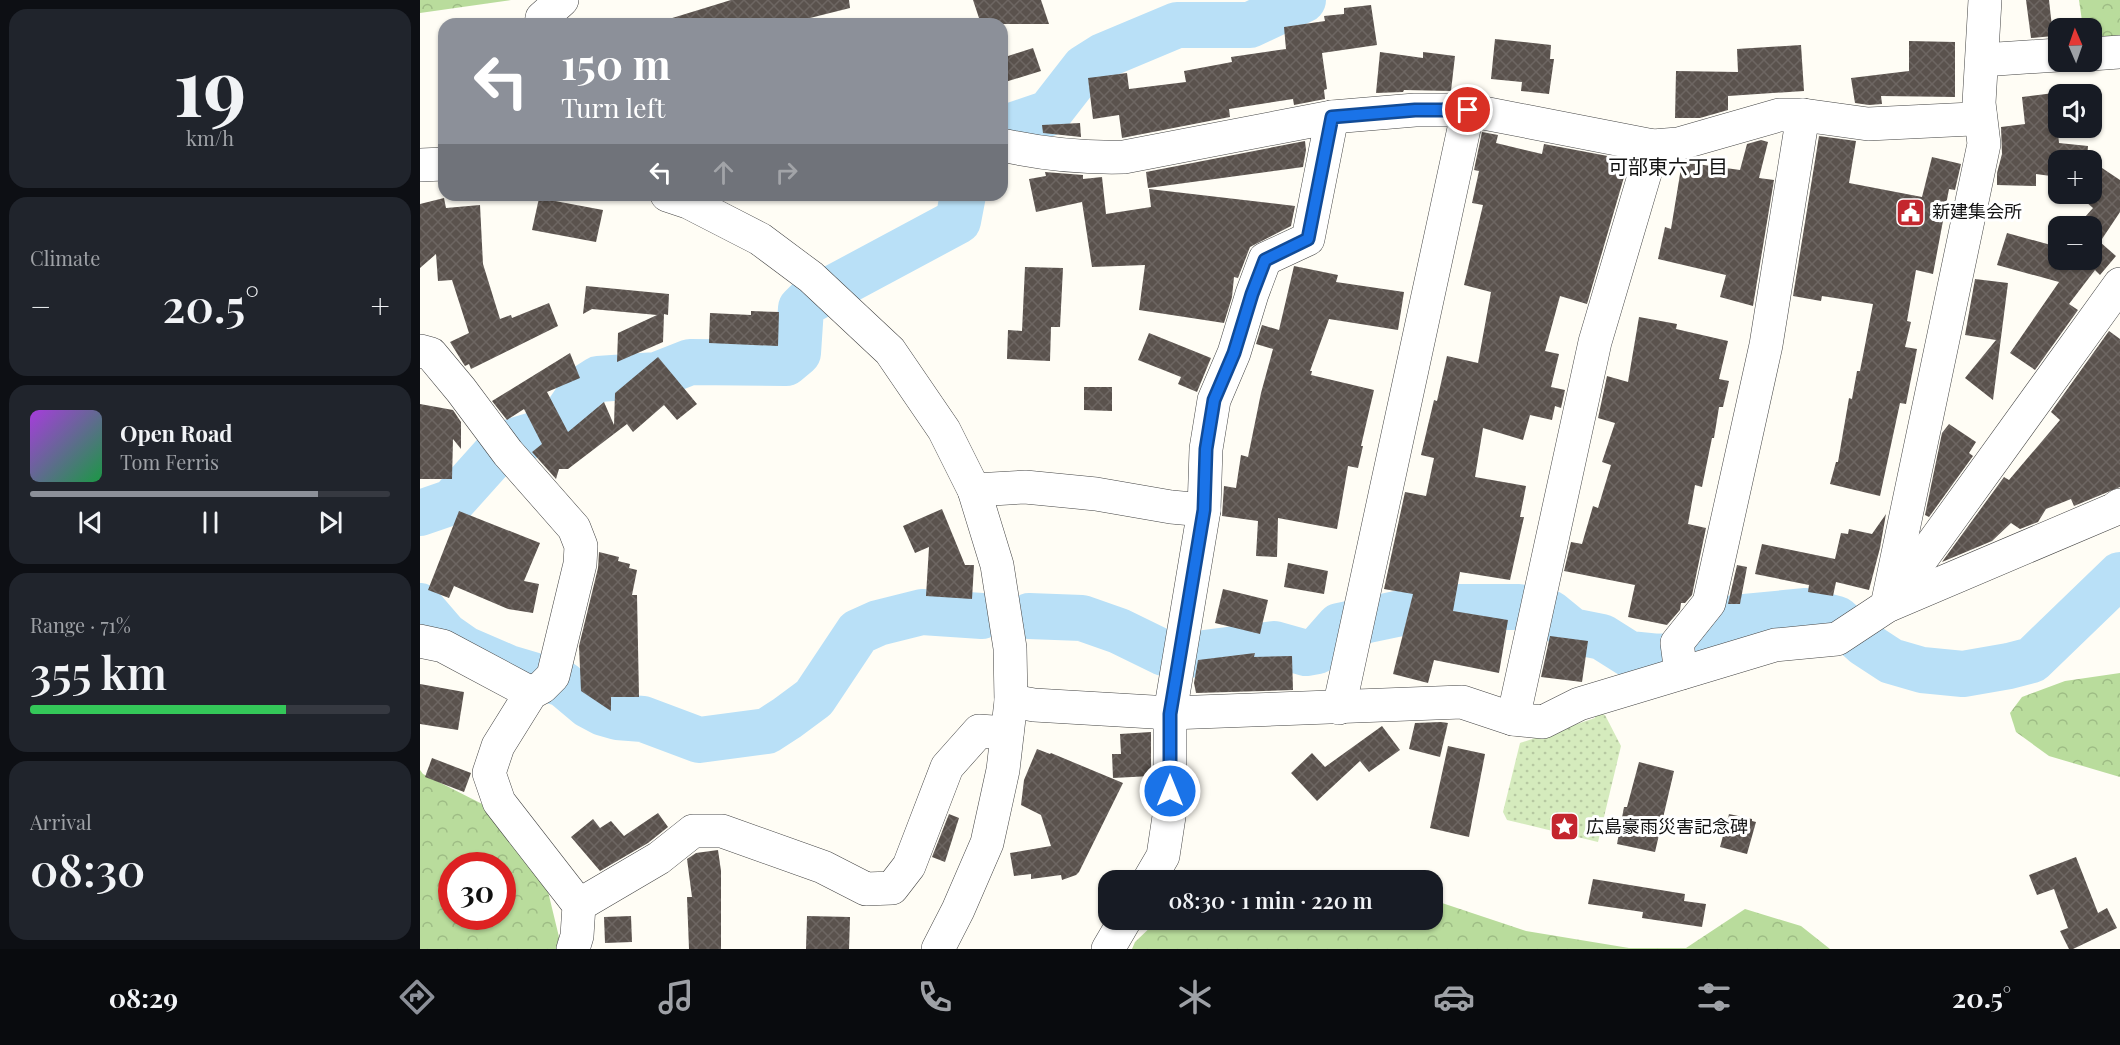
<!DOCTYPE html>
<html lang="en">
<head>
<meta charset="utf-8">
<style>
  :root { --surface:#171b24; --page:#20242c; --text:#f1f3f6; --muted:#9ea1a6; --line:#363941; --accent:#8c9099 }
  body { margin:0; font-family:"Playfair Display","Noto Sans JP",serif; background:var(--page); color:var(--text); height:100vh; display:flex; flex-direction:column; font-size:22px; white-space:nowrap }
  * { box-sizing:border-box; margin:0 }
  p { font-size:20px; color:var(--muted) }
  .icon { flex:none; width:33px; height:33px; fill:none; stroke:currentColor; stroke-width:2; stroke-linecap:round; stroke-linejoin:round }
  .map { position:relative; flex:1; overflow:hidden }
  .drawer { display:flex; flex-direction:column; gap:9px; padding:9px; background:#0d0f14; width:420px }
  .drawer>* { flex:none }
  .top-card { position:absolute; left:18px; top:18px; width:570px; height:183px; border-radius:18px; box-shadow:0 2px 4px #0004; background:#8c9099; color:#fff; overflow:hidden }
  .needle { width:39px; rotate:358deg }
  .tools { position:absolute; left:1628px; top:18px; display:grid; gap:12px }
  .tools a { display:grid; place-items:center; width:54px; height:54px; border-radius:12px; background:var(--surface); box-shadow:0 2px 4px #0004; font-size:30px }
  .speed { position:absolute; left:18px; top:852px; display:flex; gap:12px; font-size:30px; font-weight:700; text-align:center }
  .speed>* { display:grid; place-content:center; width:78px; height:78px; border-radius:50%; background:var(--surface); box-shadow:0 2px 4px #0004; line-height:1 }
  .speed .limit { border:9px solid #d22; background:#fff; color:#111 }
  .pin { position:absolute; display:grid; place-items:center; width:51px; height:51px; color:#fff; margin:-26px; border:3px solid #fff; border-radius:50%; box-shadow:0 2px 6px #0007 }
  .me { position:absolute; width:66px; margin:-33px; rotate:0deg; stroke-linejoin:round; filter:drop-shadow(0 0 4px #0008) }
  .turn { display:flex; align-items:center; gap:21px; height:126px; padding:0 24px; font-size:27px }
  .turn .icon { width:78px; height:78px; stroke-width:2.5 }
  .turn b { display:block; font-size:42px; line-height:51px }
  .lanes { display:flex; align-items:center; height:57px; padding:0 24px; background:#0003; justify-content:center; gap:30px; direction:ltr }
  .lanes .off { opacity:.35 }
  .big { font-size:45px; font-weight:600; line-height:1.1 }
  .drawer .widget { flex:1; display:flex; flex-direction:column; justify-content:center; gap:9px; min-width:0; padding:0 21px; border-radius:18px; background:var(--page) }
  .drawer .dial { align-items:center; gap:0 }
  .dial b { font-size:78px; line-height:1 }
  .song { display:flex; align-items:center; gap:18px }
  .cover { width:72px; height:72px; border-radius:9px; background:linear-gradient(135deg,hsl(280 70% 55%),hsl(140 70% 35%)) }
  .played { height:6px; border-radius:3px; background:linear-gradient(90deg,var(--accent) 80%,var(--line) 80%) }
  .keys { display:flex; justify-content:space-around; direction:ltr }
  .heat { display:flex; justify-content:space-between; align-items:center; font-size:33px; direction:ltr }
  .charge { height:9px; border-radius:4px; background:linear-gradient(90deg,#34c759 71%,var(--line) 0) }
  .trip { position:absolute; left:678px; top:870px; width:345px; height:60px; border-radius:18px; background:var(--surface); box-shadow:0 2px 4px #0004; font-weight:600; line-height:60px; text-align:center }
  .menu { display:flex; height:96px; justify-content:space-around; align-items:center; background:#090b0e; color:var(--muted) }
  .menu .icon { width:42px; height:42px }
  .menu .active { color:var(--accent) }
  .menu b { font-size:27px; color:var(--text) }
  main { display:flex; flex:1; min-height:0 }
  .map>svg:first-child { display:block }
  .forest { fill:url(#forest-crowns); fill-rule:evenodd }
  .park { fill:url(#park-dots) }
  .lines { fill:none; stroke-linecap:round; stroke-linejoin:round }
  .river { stroke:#b9e0f7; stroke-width:46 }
  .building { fill:url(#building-cross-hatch) }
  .minor-casing { stroke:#444; stroke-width:34 }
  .minor { stroke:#fff; stroke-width:33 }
  .route-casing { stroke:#114b97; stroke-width:15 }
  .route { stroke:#1a73e8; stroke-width:10 }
  .labels { text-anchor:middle; stroke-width:6; stroke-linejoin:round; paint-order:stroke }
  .poi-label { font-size:18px; fill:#111; stroke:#fff; text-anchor:start }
  .neighbourhood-label { font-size:20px; fill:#111; stroke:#fff }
</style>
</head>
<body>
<main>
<section class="drawer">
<div class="widget dial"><b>19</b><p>km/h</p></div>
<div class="widget"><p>Climate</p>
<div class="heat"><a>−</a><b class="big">20.5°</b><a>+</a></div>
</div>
<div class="widget">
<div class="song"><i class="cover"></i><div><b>Open Road</b><p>Tom Ferris</p></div></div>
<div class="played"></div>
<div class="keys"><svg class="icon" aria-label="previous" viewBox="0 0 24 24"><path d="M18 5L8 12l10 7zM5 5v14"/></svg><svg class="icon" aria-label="pause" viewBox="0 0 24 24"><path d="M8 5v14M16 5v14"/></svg><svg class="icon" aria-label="next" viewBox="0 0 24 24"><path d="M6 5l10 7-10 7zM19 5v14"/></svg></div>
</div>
<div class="widget"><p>Range · 71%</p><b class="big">355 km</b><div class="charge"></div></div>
<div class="widget"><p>Arrival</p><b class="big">08:30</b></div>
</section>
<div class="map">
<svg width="1700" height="949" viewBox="0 0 1700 949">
  <defs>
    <pattern id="forest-crowns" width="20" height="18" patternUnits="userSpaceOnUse" patternTransform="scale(1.5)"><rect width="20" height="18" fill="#b9dc9c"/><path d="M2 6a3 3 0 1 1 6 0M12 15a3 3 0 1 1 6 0" fill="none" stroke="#9ebc85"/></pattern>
    <pattern id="park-dots" width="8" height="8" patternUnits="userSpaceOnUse" patternTransform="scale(1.5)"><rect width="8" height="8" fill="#d5ebbd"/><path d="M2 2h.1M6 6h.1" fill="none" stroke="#b6c8a1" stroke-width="1.8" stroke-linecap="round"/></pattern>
    <pattern id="building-cross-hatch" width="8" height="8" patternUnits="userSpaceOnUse" patternTransform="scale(1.5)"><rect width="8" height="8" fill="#5a524d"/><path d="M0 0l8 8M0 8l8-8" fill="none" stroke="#6d6662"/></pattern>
  </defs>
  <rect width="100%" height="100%" fill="#fffdf5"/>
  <g class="forest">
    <path d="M0 0H91L0 13Z"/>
    <path d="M1659 0H1700V46L1671 50V28H1663Z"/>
    <path d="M1700 673V777L1629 756 1596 732 1590 713 1602 697 1645 681Z"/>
    <path d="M0 770 3 774 74 810 124 875 139 937 136 949H0ZM32 866H82V916H32Z"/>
    <path d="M958 873 973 880H920Z"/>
    <path d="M1013 900 1106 931 1209 948H1266L1325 909 1381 926 1410 949H712L715 942 738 920H1012Z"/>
  </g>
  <path class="park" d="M1174 710 1185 715 1201 746 1178 842 1087 820 1083 812 1100 743 1175 718Z"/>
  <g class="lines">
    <g class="river">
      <path d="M582 129 629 113 664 68 683 56 757 25H830L883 0"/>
      <path d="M0 513 32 502 84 444 137 428 164 388 178 379 237 375 270 362 366 363 378 353 381 308 387 302 538 221 543 195"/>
      <path d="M0 606 25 635 45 649 89 668 143 684 168 705 183 713 197 717 223 719 279 740 347 731 367 718 394 698 438 632 458 623 502 612 562 616"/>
      <path d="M609 616 662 618 699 631 744 653 769 655 854 644 886 653 897 651 919 626 1010 607H1099L1130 613 1152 631 1182 637 1209 654 1239 657 1270 654 1282 646 1304 623 1314 618 1386 611 1417 619 1445 644 1471 661 1502 670 1543 674 1589 666 1612 660 1700 575"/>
    </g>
  </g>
  <g class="building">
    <path d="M311 0H429L430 8 386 19 387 24H250L249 19Z"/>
    <path d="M553 0H621L629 24H561Z"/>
    <path d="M1606 0H1629L1633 36 1611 38Z"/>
    <path d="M951 5 957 45 902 53 907 89 904 90 905 99 874 105 873 99 809 109 810 117 702 138 699 115 673 119 668 78 707 73 709 89 766 82 764 71 812 62 811 57 866 49 864 27 905 21 904 16 924 14V8Z"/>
    <path d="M1075 39 1131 45 1130 59H1134L1129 94 1101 91 1102 82 1071 79Z"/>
    <path d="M1489 41 1535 42V97L1461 96 1462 104 1449 105 1435 103 1431 78 1489 71Z"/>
    <path d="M1381 45 1384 91 1308 96V110L1280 118H1255L1256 71 1318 72 1317 49Z"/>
    <path d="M613 48 621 71 582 83V58Z"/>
    <path d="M960 52 1003 58V52L1035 56 1031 91 984 90 983 92 956 93Z"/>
    <path d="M1634 93 1639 143 1668 146 1667 158 1700 180V212L1680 242 1696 256 1680 275 1675 270 1649 304 1658 310 1615 370 1590 353 1639 282 1577 265 1587 233 1638 247V260H1671V226H1657L1673 208 1666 202 1679 182 1671 181V160H1638V177L1616 174V186L1577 185V173L1582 154 1581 127 1605 124 1602 97Z"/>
    <path d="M660 123 661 137 623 133 622 125Z"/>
    <path d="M1062 132 1078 135 1076 143 1122 154 1124 144 1209 160 1167 304 1140 296 1125 351 1139 354 1131 387 1145 390 1141 408 1135 406 1132 420 1110 415 1103 440 1063 428 1055 477 1106 486 1100 517H1104L1090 580 1040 572 1033 611 1088 620 1079 673 1014 660 1008 683 973 674 993 594 964 589 985 492 1006 496 1014 458 1001 455 1014 400 1017 401 1027 356 1058 363 1071 292 1044 285 1063 205 1052 203 1059 171 1054 170Z"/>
    <path d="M1399 136 1436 141 1429 183 1502 197 1512 157 1541 164 1535 190 1529 189 1513 274 1496 270 1487 321 1491 322 1485 347 1497 349 1486 404 1480 403 1460 496 1410 484 1416 462H1418L1429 398 1432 399 1437 371H1440L1453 304 1402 296 1401 301 1373 296Z"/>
    <path d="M1341 140 1348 142 1339 178 1354 180 1333 306 1300 297 1306 275 1238 259 1245 227 1251 229 1262 162 1320 170 1327 144Z"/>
    <path d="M885 141 886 150 883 167 728 188 726 172Z"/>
    <path d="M625 172 663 175V179L682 177 686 214 731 207 729 189 875 206 871 226 830 247 818 278 814 277 812 297 804 323 719 310 725 265 672 267 662 202 616 212 609 179 626 176Z"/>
    <path d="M24 198 26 208 60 205 63 264 80 319 91 315 92 318 129 303 138 326 51 369 49 364 45 366 43 363 30 342 49 333 32 280 18 281 16 254 0 268V204Z"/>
    <path d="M119 198 183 210 176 242 112 230Z"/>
    <path d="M874 266 918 275 916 282 984 292 978 330 909 319 890 371H892L891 375 954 390 941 446H943L938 468 928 466 917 529 858 518 857 557 836 556 838 521 802 516 804 486 816 488 821 455 828 457 841 393 853 349 836 344 842 325 859 330Z"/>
    <path d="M605 267 643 268 640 327H631L630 361 587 359 588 330 602 331Z"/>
    <path d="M1555 279 1588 283 1573 400 1545 378 1576 340 1545 335Z"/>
    <path d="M166 286 249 294 248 315 244 314 243 342 197 362 198 333 237 315 172 309 163 314Z"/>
    <path d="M331 311 359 312 358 346 289 343 290 313 331 315Z"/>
    <path d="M1219 317 1257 324 1256 329 1308 341 1299 379 1309 381 1303 407H1299L1294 438H1292L1282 487 1275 485 1268 524 1286 528 1272 595 1265 603H1261L1260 610 1247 625 1208 617 1215 585 1144 571 1151 542 1162 544 1173 506 1178 508 1191 465 1182 462 1195 423 1178 418 1187 376 1208 382Z"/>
    <path d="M1689 331 1700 339V487L1654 506 1651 499 1626 509 1618 522 1600 529 1591 523 1572 541 1522 562 1584 477 1589 480 1640 420 1631 412Z"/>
    <path d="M729 333 791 358 777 392 758 384 761 377 718 360Z"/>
    <path d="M150 353 160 378 127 392 148 432 184 402 194 425 195 393 238 357 277 404 257 420 244 405 213 432 207 424 148 469H139L136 479 112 452 122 444 104 409 87 420 72 401Z"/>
    <path d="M664 387H692V411L664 410Z"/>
    <path d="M0 404 33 410 41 422V449L33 439 32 479H0Z"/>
    <path d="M1529 424 1556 442 1549 453 1553 456 1509 517 1505 515 1522 433Z"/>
    <path d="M522 509 545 565H554L552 599 506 596 509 547 495 553 483 526Z"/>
    <path d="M39 511 120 543 104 581 119 584 113 613 88 609 34 586 29 598 8 590Z"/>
    <path d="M1466 514 1460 548 1449 590 1416 582 1413 596 1388 592 1389 585 1335 574 1342 544 1415 559 1421 533 1428 534 1429 529 1452 534Z"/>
    <path d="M179 552 199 557 198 561 210 564 209 568 217 570 212 595H217L219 697H191V711L161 691 159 646 178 568Z"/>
    <path d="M868 563 908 571 904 594 864 587Z"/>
    <path d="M1317 565 1327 567 1320 604H1308Z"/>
    <path d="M803 589 848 600 840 634 795 623Z"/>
    <path d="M1130 636 1168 641 1162 682 1121 677Z"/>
    <path d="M835 653 834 657 872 656 873 690 776 693 774 683 778 660Z"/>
    <path d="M0 684 44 692 38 730 0 724Z"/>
    <path d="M1021 722 1028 723 1020 757 989 749 995 723Z"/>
    <path d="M962 726 980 750 949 772 940 761 897 801 871 773 892 753 905 767Z"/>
    <path d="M731 732V776L693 778 692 754H701L700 734Z"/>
    <path d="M1028 746 1065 754 1049 837 1010 828Z"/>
    <path d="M617 749 630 754 631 753 703 783 659 872 656 875 642 880 641 875 611 879V874L594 876 590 853 631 846 621 815 601 805 604 780Z"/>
    <path d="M12 758 51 773 44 792 5 777Z"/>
    <path d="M1219 762 1254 771 1235 852 1197 844 1204 807H1207Z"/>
    <path d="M238 813 248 827 228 843 180 871 151 837 173 819 180 828 191 821 204 836Z"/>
    <path d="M529 814 539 818 525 862 512 857Z"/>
    <path d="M1309 814 1332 819V821L1336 822 1327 854 1300 847Z"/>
    <path d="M298 850 301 871V949H269L267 897H272L267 859 276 853Z"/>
    <path d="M1656 857 1678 913 1687 908 1697 928 1653 949H1649L1640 931 1648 928 1634 889 1617 895 1609 875Z"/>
    <path d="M1173 879 1265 894 1264 901 1286 904 1282 927 1222 918 1223 912 1168 904Z"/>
    <path d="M211 916 212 942 185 943 184 917Z"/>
    <path d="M387 916 430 917 429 949H386Z"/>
  </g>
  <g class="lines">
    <defs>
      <g id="minor">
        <path d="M121 24 122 18 142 0"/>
        <path d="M1671 54 1700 52"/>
        <path d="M1562 60 1638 55"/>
        <path d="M582 145C622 154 663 158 704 157L912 117 995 110H1048L1233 146 1258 144 1359 115H1383L1448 124 1552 119 1560 114"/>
        <path d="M0 165 24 164"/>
        <path d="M247 195 268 202 340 239 391 277 470 351 524 430 554 490 577 565 590 648 591 701 583 770 567 843 538 910 518 949"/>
        <path d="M0 351 11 354 41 390 88 453 154 528 161 546 160 564 133 676 122 687 111 693 78 746 69 773 79 802 159 905 157 936 153 949"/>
        <path d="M554 490 605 487 676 494 751 507 784 510"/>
        <path d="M1474 597 1700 284"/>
        <path d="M1467 606 1564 144 1559 103 1565 0"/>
        <path d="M0 641 23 646 111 693"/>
        <path d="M1261 673 1257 643 1289 603 1346 345 1383 115"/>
        <path d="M591 701 614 705 750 713 1042 702 1093 719 1123 722 1159 704 1355 645 1417 639 1467 606 1693 510 1700 505"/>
        <path d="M919 708 1048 110"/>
        <path d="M1093 719 1175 342 1233 146"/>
        <path d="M729 880 743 856 750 810V713L784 510 786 449 794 400 814 353 832 294 845 259 888 239 912 117"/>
        <path d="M159 905 239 858 273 831H302L403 867 446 889 472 888 489 866 527 767 559 731 587 733"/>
        <path d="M688 949 705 920"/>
      </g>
    </defs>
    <use href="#minor" class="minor-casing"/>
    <use href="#minor" class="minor"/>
  </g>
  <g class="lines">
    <defs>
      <path id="route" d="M750 791V714L784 510 786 449 794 400 814 353 832 294 845 260 888 239 912 117 995 110H1048"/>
    </defs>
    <use href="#route" class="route-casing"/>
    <use href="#route" class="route"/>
  </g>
  <defs>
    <symbol id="civic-square" viewBox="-11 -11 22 22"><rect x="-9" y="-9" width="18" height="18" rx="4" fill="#c4262e" stroke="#fff"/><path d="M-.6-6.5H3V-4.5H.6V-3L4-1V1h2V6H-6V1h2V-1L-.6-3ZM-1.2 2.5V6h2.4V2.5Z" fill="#fff"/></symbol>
    <symbol id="sight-square" viewBox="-11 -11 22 22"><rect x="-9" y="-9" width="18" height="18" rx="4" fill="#c4262e" stroke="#fff"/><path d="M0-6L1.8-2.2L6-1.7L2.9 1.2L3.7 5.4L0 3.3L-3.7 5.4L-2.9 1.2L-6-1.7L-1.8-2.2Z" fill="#fff"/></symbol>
  </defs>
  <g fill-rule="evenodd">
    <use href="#civic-square" x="1474" y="196" width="33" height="33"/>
    <use href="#sight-square" x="1128" y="810" width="33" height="33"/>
  </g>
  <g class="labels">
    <g class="poi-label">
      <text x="1512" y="218">新建集会所</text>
      <text x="1166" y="833">広島豪雨災害記念碑</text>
    </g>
    <g class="neighbourhood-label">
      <text x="1248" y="174">可部東六丁目</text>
    </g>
  </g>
</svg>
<div class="tools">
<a><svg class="needle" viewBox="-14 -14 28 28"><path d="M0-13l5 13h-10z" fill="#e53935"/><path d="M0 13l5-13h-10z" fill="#9ea1a6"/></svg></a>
<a><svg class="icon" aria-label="sound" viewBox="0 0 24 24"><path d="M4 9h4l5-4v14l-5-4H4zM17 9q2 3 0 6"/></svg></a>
<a>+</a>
<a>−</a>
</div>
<div class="speed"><div class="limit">30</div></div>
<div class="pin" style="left:1048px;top:110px;background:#d93025"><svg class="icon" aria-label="arrive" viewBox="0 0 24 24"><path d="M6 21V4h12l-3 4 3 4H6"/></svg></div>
<svg class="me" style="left:750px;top:791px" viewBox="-20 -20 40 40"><circle r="17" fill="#1a73e8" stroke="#fff" stroke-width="3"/><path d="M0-11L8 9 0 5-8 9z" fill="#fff"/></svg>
<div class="trip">08:30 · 1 min · 220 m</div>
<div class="top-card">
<div class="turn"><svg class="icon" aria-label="left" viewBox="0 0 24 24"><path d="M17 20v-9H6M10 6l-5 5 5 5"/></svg><div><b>150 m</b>Turn left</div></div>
<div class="lanes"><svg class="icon" aria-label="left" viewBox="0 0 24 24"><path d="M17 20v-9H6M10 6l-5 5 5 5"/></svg><svg class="icon off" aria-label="ahead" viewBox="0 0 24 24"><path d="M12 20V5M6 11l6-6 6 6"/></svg><svg class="icon off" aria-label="right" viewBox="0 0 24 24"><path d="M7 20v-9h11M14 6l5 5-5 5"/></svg></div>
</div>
</div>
</main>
<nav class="menu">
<b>08:29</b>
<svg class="icon active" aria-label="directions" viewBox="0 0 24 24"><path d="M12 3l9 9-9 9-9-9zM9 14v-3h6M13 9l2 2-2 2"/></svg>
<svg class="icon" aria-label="music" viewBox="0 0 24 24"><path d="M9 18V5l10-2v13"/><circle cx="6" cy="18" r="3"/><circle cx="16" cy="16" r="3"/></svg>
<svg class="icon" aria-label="phone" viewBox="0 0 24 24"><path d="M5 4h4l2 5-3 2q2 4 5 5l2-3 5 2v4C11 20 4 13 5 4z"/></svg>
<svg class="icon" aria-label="climate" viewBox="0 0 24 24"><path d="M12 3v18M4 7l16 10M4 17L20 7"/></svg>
<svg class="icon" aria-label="car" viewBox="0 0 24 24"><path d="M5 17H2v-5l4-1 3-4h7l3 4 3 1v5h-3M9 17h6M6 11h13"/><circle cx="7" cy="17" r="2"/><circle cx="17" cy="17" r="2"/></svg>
<svg class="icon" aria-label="filters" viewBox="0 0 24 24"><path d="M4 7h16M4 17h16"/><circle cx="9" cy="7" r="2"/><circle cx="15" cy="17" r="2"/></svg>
<b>20.5°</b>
</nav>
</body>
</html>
